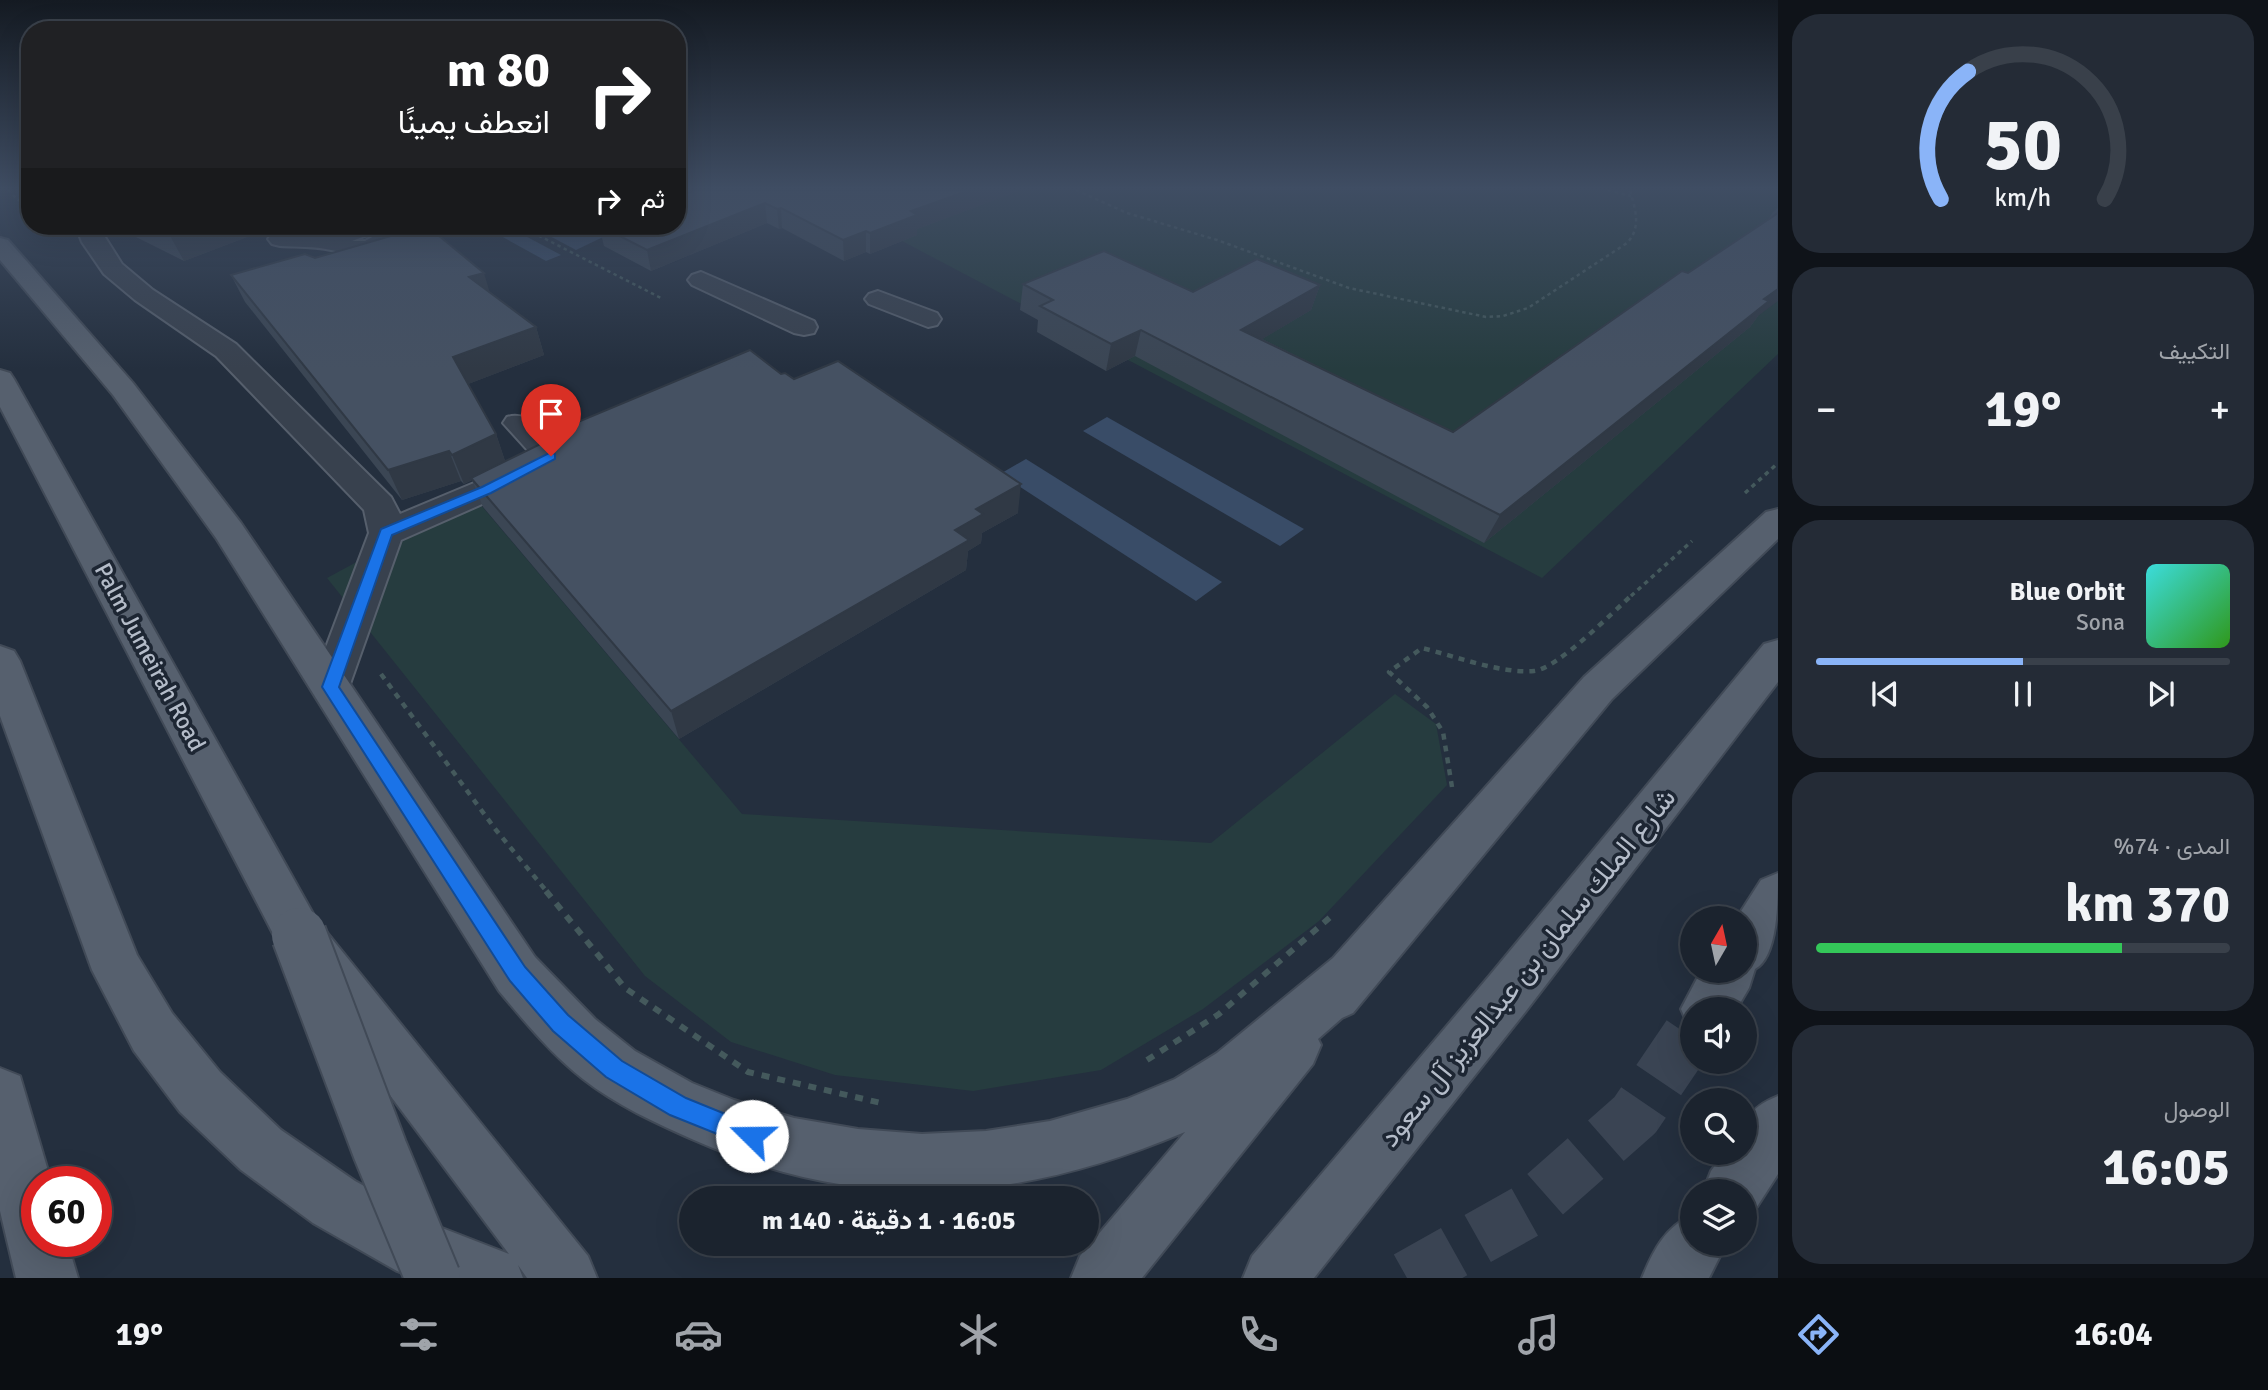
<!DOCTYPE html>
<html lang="ar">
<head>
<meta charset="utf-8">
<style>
  :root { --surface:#1b232e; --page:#242b36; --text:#f1f3f6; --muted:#a0a4aa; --line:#39404a; --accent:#8ab4f8 }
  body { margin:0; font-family:Signika,Vazirmatn,sans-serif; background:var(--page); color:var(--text); direction:rtl; height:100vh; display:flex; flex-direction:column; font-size:26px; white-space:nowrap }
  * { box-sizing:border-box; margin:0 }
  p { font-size:23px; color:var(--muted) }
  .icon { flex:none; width:38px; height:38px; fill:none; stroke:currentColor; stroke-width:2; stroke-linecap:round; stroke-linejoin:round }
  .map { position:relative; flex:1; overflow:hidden; direction:ltr }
  .drawer { display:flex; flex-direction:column; gap:14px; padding:14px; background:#0f1319; width:490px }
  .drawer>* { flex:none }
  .guide { position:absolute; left:21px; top:21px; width:665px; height:214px; border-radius:28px; box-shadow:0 7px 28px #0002,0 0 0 2px var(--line); direction:rtl; background:#202124; color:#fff; overflow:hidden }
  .needle { width:46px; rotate:9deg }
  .controls { position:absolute; left:1680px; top:906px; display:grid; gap:14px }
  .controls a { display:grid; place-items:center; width:77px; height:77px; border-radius:50%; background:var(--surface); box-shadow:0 7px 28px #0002,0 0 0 2px var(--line); font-size:35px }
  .speed { position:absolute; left:21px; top:1166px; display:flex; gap:14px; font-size:35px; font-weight:700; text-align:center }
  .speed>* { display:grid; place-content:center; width:91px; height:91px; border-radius:50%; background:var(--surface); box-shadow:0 7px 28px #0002,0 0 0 2px var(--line); line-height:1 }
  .speed .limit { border:10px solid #d22; background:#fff; color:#111 }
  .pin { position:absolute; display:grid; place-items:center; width:60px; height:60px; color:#fff; margin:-72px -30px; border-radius:50% 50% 50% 0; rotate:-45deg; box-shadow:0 0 7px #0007 }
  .pin .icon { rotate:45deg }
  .me { position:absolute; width:77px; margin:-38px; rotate:292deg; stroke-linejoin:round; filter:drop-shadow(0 0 5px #0008) }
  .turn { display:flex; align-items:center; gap:24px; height:147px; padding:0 21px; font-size:32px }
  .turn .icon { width:91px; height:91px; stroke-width:2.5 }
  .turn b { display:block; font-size:49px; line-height:60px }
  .then { display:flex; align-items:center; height:66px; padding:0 21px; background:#0003; gap:14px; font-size:26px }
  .big { font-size:52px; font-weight:700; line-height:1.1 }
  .drawer .card { flex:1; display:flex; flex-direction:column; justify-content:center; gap:10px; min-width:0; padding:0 24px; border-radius:28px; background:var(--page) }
  .drawer .dial { align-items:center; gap:0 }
  .dial svg { height:182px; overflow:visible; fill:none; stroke:var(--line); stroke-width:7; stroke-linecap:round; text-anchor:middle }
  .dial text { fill:var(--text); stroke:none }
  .song { display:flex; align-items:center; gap:21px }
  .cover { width:84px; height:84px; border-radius:10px; background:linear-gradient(135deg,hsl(180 70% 55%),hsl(110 70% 35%)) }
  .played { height:7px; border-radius:4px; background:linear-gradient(90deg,var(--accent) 50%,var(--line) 50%) }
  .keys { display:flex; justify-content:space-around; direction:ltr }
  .heat { display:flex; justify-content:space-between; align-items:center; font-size:38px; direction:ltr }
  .charge { height:10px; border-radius:5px; background:linear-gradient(90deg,#34c759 74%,var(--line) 0) }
  .trip { position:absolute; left:679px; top:1186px; width:420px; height:70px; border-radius:35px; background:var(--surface); box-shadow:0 7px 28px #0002,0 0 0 2px var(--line); font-weight:700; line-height:70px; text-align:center; direction:rtl }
  .tabs { display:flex; height:112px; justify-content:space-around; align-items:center; background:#0b0e12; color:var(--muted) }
  .tabs .icon { width:49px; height:49px }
  .tabs .selected { color:var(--accent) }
  .tabs b { font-size:32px; color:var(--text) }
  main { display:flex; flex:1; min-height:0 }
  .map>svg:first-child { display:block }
  .green { fill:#263c3f }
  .water { fill:#394c67 }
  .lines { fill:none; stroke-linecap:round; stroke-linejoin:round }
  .major-tunnel { stroke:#3a4453; stroke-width:54; stroke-dasharray:54 27; stroke-linecap:butt }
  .minor-casing { stroke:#565f6c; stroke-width:4 }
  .major-casing { stroke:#414a57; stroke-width:4 }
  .path-far3 { stroke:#44595c; stroke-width:2.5; stroke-dasharray:3.5 3.5; stroke-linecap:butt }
  .path-far2 { stroke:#44595c; stroke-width:3.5; stroke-dasharray:4.5 4.5; stroke-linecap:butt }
  .path-far1 { stroke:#44595c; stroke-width:4.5; stroke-dasharray:6 6; stroke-linecap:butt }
  .path { stroke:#44595c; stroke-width:6; stroke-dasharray:8 8; stroke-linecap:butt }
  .minor { fill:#38414e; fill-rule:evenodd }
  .major { fill:#56606e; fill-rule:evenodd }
  .major-bridge-casing { stroke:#414a57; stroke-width:58; stroke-linecap:butt }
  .major-bridge { stroke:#56606e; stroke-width:54 }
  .wall { fill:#3b4654 }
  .shaded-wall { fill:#303945 }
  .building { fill:#455162; stroke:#303945; stroke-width:2 }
  .route { fill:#1a73e8; stroke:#114b97; stroke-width:2 }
  .labels { text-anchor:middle; stroke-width:7; stroke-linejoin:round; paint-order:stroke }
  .street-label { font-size:24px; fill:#b4bcc9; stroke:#1d2633 }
  .near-street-label { font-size:28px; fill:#b4bcc9; stroke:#1d2633 }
</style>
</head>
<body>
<main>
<section class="drawer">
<div class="card dial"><svg viewBox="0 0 100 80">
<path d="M14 69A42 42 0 1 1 86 69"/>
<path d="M14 69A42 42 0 0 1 26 13" stroke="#8ab4f8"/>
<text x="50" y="56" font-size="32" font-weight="700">50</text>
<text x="50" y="72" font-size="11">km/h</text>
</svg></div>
<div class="card"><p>التكييف</p>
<div class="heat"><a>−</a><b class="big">19°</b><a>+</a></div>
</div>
<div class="card">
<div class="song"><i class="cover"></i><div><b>Blue Orbit</b><p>Sona</p></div></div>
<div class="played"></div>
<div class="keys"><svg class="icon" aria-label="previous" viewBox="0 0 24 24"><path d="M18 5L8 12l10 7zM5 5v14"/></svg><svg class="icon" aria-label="pause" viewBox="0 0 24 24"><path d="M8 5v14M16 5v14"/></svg><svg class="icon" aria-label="next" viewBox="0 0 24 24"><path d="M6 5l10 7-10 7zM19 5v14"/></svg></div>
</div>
<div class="card"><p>المدى · 74%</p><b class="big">370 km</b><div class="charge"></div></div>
<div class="card"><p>الوصول</p><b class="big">16:05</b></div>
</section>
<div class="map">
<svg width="1778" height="1278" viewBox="0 0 1778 1278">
  <rect width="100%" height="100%" fill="#242f3e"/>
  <g class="green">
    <path d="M805 190H1778V354L1542 578Z"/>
    <path d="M475 498 742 814 1211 843 1395 694 1436 724 1447 785 1319 921 1203 1009 1101 1070 973 1091 835 1075 731 1042 645 976 327 578Z"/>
  </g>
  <g class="water">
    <path d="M531 226H626L576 250Z"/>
    <path d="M516 231 561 255 546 261 501 236Z"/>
    <path d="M1107 417 1304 529 1280 546 1083 431Z"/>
    <path d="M1026 459 1222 582 1196 601 1000 474Z"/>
  </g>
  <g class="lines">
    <path class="major-tunnel" d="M1407 1278 1525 1212 1635 1115 1692 1031"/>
    <defs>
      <g id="minor">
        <path d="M76 226H98L122 264 153 290 236 344 391 497 400 514 474 483 531 454 503 423 507 417C532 410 554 437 567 456L562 463 498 497 401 540 345 698 331 702 317 698 311 687 369 533 364 510 216 356 135 300 104 274 82 242Z"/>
        <path d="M347 226H394L402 235C383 263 358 255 331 250 314 246 296 247 280 246L272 244 268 239 272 234 280 232 330 235ZM368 235H376L365 241H352Z"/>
        <path d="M701 272 814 321 817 327 814 333 804 335 794 333 692 285 688 280 692 275Z"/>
        <path d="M878 291 937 313 941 319 937 325 928 327 869 304 865 299 869 294Z"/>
      </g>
      <g id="major">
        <path d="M0 238 8 240 133 383 241 523 535 957 595 1019 635 1051 692 1083 734 1100 794 1118 858 1129 922 1134 986 1131 1050 1121 1127 1099 1175 1079 1217 1053 1333 958 1584 677 1766 512 1778 509V539L1612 699 1353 1013 1342 1018 1318 1039 1321 1045 1313 1064 1142 1278H1071L1080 1256 1185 1132C1017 1203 864 1215 694 1140 656 1123 616 1105 583 1079 551 1054 525 1022 499 991L216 538 113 395 0 260Z"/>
        <path d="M0 370 10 373 14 379 316 919 588 1256 597 1278H527L518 1265 523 1278H415L397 1271 313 1223 241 1170 180 1112 134 1051 92 970 0 716V646L14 651 20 661 137 955 172 1013 220 1072 281 1130 355 1181 437 1226 509 1254 282 951 0 407Z"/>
        <path d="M1778 640V682L1526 1011 1314 1278H1243L1252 1256 1490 975 1764 644Z"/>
        <path d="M1778 873C1778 900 1778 957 1755 969L1749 988 1736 1010H1692V1029L1689 1027 1681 1009 1701 971H1745V919H1736L1761 880Z"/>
        <path d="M0 1068 20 1076 51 1181H37V1241H67L78 1278H16L0 1211Z"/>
        <path d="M1778 1096V1174L1753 1213 1745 1216V1192H1703L1711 1171 1724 1153H1745C1745 1120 1746 1109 1778 1096Z"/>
        <path d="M1692 1215V1244H1726L1709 1278H1642C1653 1251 1665 1227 1692 1215Z"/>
      </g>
    </defs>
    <use href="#minor" class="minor-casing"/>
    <use href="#major" class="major-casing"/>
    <g class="path-far3">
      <path d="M8 190 18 200 30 197"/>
      <path d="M1076 190 1127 213 1217 240 1349 288 1486 317 1503 316 1528 308 1627 243C1642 227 1635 209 1630 190"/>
      <path d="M1608 190 1631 196"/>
      <path d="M520 226 661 298"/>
    </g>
    <g class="path-far2">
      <path d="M1745 493 1778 463"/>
      <path d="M1631 596 1692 541"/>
    </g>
    <g class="path-far1">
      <path d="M381 674 496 830 548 893"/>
      <path d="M1452 787 1443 732 1427 707 1389 672 1422 648C1455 656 1501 674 1534 671 1557 669 1614 611 1633 594"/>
    </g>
    <g class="path">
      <path d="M546 891 625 988 748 1072 881 1103"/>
      <path d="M1147 1060 1219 1014 1335 913"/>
    </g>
    <use href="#minor" class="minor"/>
    <use href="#major" class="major"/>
    <defs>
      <path id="major-bridge" d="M299 935 380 1150 433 1278"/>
    </defs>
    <use href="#major-bridge" class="major-bridge-casing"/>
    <use href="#major-bridge" class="major-bridge"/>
  </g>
  <g class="wall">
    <path d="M679 190H1021L917 229V235L870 254 866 252 844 261 782 228 779 229 767 223 651 271 604 246 599 226 685 194Z"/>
    <path d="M1778 208 1758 316 1750 327 1484 543 1135 356 1106 371 1037 332 1038 320 1020 310 1023 284 1193 292 1320 285 1311 310 1262 339 1453 432 1768 220 1773 212Z"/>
    <path d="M118 226H276L184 261 120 229Z"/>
    <path d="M315 258 490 293 536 327 544 355 468 384 496 434 505 461 781 374 794 379 1018 513 982 533 981 543 968 551 966 570 679 739 483 507 472 480 464 484 461 481 402 500 245 302 231 275Z"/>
  </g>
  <g class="shaded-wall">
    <path d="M970 190H1021L917 229V235L870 254V233L911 211Z"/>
    <path d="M765 203 767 223 651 271 647 250Z"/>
    <path d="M781 208 782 228 779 229 777 209Z"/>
    <path d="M191 226H276L184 261 169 234Z"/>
    <path d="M866 231V252L844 261 843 240Z"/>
    <path d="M484 273 492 300 469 277Z"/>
    <path d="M1320 285 1311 310 1234 356 1241 330Z"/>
    <path d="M1778 289V301L1758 316 1750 327 1484 543 1500 515Z"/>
    <path d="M536 327 544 355 463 386 453 357Z"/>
    <path d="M1141 330 1135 356 1106 371 1111 344Z"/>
    <path d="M496 434 506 464 471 478 472 480 464 484 452 455Z"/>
    <path d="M449 451 461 481 402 500 388 470Z"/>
    <path d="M1021 484 1018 513 982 533 981 543 968 551 966 570 679 739 671 711 955 530 976 509Z"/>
  </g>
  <g class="building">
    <path d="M695 190H970L911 211 917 215 870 233 866 231 843 240 781 208 777 209 765 203 647 250 600 226H677V197Z"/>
    <path d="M1778 213V289L1764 299 1769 301 1500 515 1141 330 1111 344 1040 306 1053 300 1023 284 1104 251 1193 292 1257 259 1320 285 1241 330 1453 432 1682 271 1688 273Z"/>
    <path d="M152 226H191L169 234Z"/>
    <path d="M425 226H427L484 273 469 277 536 327 453 357 496 434 452 455 449 451 388 470 231 275 305 254 315 258Z"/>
    <path d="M750 350 781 374 785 373 794 379 838 361 1021 484 976 509 983 514 955 530 969 540 671 711 471 478 555 437 561 429Z"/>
  </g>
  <linearGradient id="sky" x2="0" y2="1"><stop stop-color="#141a22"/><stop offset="0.51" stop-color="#3f4d63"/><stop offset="1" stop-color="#3f4d63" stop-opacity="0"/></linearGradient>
  <rect width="1778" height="369" fill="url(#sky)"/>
  <path class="route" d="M551 452 555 454V459L491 493 392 535 339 687 525 967 568 1015 622 1061 686 1098 760 1128 764 1136 760 1145 752 1148 670 1115 606 1077 553 1031 510 981 322 687 381 529 482 487Z"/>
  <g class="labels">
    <g class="street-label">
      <text transform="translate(150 657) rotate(62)" y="8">Palm Jumeirah Road</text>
    </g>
    <g class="near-street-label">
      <text transform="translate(1527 967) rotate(-51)" y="10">شارع الملك سلمان بن عبدالعزيز آل سعود</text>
    </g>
  </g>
</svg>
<div class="controls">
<a><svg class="needle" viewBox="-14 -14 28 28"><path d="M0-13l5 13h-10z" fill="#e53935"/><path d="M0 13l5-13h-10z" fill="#a0a4aa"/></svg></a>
<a><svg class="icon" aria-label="sound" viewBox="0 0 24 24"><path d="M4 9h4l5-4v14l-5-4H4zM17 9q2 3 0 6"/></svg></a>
<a><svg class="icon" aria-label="search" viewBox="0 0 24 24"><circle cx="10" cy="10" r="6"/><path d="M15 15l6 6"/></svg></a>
<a><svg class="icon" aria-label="layers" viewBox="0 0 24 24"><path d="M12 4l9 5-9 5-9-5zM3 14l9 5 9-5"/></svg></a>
</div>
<div class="speed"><div class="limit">60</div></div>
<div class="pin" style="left:551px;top:456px;background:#d93025"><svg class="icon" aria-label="arrive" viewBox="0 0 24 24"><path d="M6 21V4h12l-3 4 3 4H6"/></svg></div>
<svg class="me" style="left:752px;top:1136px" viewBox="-20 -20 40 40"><circle r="19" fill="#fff"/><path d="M0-13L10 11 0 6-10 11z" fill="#1a73e8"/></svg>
<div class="trip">16:05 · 1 دقيقة · 140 m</div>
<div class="guide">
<div class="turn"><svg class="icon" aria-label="right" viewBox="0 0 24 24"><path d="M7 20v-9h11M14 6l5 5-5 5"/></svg><div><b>80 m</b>انعطف يمينًا</div></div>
<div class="then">ثم<svg class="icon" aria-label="right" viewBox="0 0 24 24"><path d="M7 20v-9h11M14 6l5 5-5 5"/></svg></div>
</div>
</div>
</main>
<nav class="tabs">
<b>16:04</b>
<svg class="icon selected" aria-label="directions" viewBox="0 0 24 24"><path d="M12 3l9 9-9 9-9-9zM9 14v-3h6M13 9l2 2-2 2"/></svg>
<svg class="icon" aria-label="music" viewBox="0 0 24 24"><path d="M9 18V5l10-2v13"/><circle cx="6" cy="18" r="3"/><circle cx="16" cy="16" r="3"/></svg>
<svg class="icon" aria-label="phone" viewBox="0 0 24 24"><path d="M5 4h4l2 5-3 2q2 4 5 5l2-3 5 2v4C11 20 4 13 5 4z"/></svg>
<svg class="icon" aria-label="climate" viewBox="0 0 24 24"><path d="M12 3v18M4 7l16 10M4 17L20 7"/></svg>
<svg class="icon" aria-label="car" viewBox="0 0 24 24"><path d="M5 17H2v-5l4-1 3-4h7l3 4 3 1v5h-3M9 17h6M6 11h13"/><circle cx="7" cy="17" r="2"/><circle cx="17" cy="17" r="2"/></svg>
<svg class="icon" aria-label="filters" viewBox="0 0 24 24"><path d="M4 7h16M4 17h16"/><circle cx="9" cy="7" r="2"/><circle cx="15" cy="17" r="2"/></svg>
<b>19°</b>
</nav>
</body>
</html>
